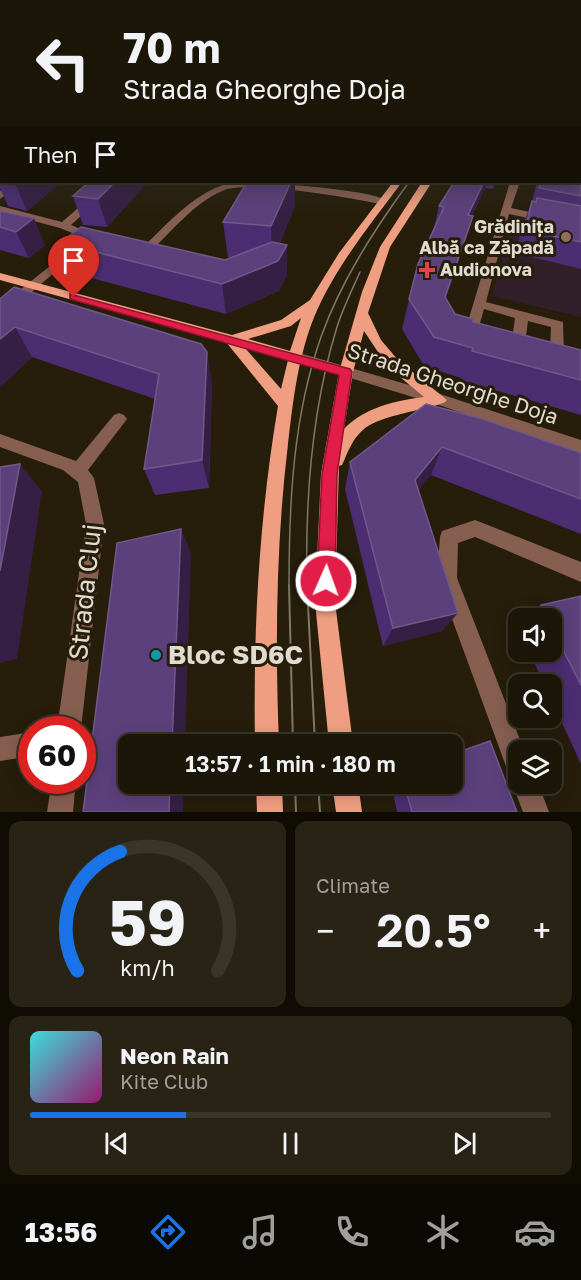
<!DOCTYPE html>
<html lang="en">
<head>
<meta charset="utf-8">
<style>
  :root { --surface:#1c1608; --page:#292316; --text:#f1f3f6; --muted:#a09f9c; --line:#3a3529; --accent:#1a73e8 }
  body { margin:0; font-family:"Golos Text",sans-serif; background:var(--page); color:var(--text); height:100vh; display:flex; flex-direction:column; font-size:22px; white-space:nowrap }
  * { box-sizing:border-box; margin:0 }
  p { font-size:20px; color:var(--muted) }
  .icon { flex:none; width:33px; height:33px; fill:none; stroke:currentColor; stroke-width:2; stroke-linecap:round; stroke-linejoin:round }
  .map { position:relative; height:812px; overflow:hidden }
  .sheet { display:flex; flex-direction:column; gap:9px; padding:9px; background:#0f0c04; flex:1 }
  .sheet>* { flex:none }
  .top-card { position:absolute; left:0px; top:0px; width:582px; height:183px; box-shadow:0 3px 15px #0003,0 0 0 2px var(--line); background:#1c1608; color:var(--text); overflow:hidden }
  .buttons { position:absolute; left:508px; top:608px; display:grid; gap:12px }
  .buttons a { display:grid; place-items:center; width:54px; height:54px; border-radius:12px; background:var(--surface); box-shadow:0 3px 15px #0003,0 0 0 2px var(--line); font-size:30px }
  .speed { position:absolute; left:18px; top:716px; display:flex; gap:12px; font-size:30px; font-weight:700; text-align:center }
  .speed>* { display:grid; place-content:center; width:78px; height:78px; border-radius:50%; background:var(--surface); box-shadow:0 3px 15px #0003,0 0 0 2px var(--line); line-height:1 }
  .speed .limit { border:9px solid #d22; background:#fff; color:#111 }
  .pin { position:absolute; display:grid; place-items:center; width:51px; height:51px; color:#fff; margin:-62px -26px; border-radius:50% 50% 50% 0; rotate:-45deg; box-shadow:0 0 6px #0007 }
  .pin .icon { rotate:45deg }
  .me { position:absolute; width:66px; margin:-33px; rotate:2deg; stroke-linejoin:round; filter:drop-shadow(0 0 4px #0008) }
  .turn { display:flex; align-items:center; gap:21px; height:126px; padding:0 24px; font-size:27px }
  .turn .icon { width:78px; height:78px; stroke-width:2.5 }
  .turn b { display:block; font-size:42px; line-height:51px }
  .then { display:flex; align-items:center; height:57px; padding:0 24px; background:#0003; gap:12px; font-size:22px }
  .big { font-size:45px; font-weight:600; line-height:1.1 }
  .sheet .tile { flex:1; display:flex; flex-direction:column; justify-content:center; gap:9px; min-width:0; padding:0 21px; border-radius:12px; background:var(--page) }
  .sheet .dial { align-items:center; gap:0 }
  .dial svg { height:156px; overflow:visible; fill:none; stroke:var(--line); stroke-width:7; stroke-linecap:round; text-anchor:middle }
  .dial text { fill:var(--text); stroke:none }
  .song { display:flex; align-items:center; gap:18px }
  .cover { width:72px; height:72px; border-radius:9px; background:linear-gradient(135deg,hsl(180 70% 55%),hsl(320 70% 35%)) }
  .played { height:6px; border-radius:3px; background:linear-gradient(90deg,var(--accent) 30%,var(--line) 30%) }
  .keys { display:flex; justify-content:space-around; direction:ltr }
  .heat { display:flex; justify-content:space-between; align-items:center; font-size:33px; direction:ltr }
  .sheet .tiles { flex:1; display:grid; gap:9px; grid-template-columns:1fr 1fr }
  .tile:last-child { grid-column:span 2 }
  .trip { position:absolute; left:118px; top:734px; width:345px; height:60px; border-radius:12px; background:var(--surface); box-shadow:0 3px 15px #0003,0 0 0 2px var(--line); font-weight:600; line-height:60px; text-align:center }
  .menu { display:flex; height:96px; justify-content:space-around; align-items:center; background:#0b0903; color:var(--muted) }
  .menu .icon { width:42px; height:42px }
  .menu .current { color:var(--accent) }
  .menu b { font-size:27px; color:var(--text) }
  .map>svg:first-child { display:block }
  .education { fill:#31202a }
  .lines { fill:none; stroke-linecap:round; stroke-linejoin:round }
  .minor { fill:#865f51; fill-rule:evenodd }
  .major { fill:#ef9e81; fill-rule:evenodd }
  .tram-far1 { stroke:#7f7868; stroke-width:1.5 }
  .tram { stroke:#7f7868; stroke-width:2 }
  .wall { fill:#4c2d72 }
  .shaded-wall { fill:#361f45 }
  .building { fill:#5c407c; stroke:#715889; stroke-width:1.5 }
  .route { fill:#e11d48; stroke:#92132f; stroke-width:1.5 }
  .education-dot { fill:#8d6e63; stroke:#261e0b; stroke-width:2 }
  .health-dot { fill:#e0444e; stroke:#261e0b; stroke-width:2 }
  .culture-dot { fill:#0f9aa8; stroke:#261e0b; stroke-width:2 }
  .labels { text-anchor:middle; stroke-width:6; stroke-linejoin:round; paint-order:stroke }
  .far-poi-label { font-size:18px; font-weight:bold; fill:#e2dcd0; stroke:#261e0b; text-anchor:end }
  .street-label { font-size:21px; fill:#e2dcd0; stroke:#261e0b }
  .near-street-label { font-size:26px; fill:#e2dcd0; stroke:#261e0b }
  .near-poi-label { font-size:26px; font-weight:bold; fill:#e2dcd0; stroke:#261e0b; text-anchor:start }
</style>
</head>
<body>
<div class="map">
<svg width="581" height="812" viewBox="0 0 581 812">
  <rect width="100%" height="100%" fill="#261e0b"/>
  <path class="education" d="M513 215 581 229V317L492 296Z"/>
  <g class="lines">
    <g class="minor">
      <path d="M13 182H23L0 199V191Z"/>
      <path d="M108 182H118L71 225 97 236V240H89L60 228 0 212V206L62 222Z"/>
      <path d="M235 182C260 182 371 189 387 201L382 204C350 198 248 179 222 191 194 203 171 232 149 253H141V249C169 223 196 189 235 182Z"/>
      <path d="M510 182H520L511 208 581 223V229L509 214 486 302 563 322 564 355 557 360 545 356 543 353 550 348 551 327 528 321 525 343 534 348 527 353 513 349 511 346 515 318 484 309 475 341H465L463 338Z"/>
      <path d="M80 242 85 245 84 247 4 316 0 317V306Z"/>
      <path d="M296 352 440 394 581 440V454L436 404 291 360 289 357Z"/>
      <path d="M119 413 124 415 127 419 124 423 88 470 94 478 104 524 81 729H57L86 524 78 482 63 470 0 447V434L76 461 114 415Z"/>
      <path d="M475 520 581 562V582L475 537 458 543 457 578 524 750H519V783H538L549 812H523L512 783 514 779 510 778 507 769 437 578 440 537 442 531Z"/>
      <path d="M32 732V756L0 761V737Z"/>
      <path d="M52 780H76L73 812H47Z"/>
    </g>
    <g class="major">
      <path d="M393 182H402C370 225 336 266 315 315 298 356 293 401 288 444 276 544 275 644 279 744H255C253 631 259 518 278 406L226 342 0 280V273L232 335 281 320 310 300 339 253ZM301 318 290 351 248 339 291 326ZM245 348 288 360 281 389Z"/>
      <path d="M422 182H432L390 247 368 313 381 340 398 360 447 400C443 408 383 413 364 429 352 439 348 452 342 465L339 466 335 602 353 744H329L315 602 321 474 339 372 362 292 380 247ZM364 331 388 367 424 397C395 401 365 407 344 429L353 372Z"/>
      <path d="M256 783H282L283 812H257Z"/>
      <path d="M332 783H358L362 812H336Z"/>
    </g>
    <g class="tram-far1">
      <path d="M289 586C289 503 293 416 321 337 341 281 374 230 409 182"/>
      <path d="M307 586C305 499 311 411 337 327 343 308 352 290 360 272"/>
    </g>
    <g class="tram">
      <path d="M289 585 293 744"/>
      <path d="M307 585 315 744"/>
      <path d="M295 783 296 812"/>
      <path d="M318 783 320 812"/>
    </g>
  </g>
  <g class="wall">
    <path d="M581 153V269L515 253 523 224 532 201 537 182H580Z"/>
    <path d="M2 173V182H61L27 211 8 206 0 188V174Z"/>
    <path d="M148 182 107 227 83 225 73 196Z"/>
    <path d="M247 182H295V205L280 243 287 245V275L279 291 226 314 73 273 60 243 225 260 231 258 228 257 223 222Z"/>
    <path d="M454 182H495L493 189 485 188 472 216 464 245 446 298 455 314 473 322 581 350V415L460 380 461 378 424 366 402 329 409 299 433 232 439 206Z"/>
    <path d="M0 211 45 245 29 258 0 250Z"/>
    <path d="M0 299 212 382 209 488 155 495 144 469 155 399 32 357 0 387Z"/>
    <path d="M426 404 581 453V534L431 475 418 490 442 631 383 646 345 489 350 462Z"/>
    <path d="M581 596V764L552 701V684H544L529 651H552V618H524L541 605Z"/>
    <path d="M490 741 517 812H397L391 783H453V753Z"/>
  </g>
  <g class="shaded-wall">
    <path d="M16 182H61L27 211 15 183Z"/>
    <path d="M115 182H148L107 227 98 199Z"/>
    <path d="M291 182H295V205L272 261 271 226Z"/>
    <path d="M484 182H487L485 188 459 244 468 215Z"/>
    <path d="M473 216 464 245 436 327 445 297Z"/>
    <path d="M34 218 45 245 29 258 16 232Z"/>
    <path d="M287 245V275L279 291 226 314 222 284Z"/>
    <path d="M15 327 32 357 0 387V339Z"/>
    <path d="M207 352 212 382 209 488 202 460Z"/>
    <path d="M442 447 431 475 404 507 415 480Z"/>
    <path d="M20 464 42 491 17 659 0 663V571Z"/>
    <path d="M181 529 191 553 185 744H172Z"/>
    <path d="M458 613 442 631 383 646 393 628Z"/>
    <path d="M170 783H184L183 812H169Z"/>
  </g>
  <g class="building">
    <path d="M580 153 581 196 539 188 541 182H580Z"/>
    <path d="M89 182H115L98 199 73 196Z"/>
    <path d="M247 182H291L271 226 223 222Z"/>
    <path d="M454 182H484L468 215 473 216 445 297 455 314 473 319V322L581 350V380L472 351 473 348 434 337 409 299 418 264 444 207 439 206Z"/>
    <path d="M537 198 581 206V242L525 230 532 201 536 202Z"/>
    <path d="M0 211 34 218 16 232 0 227Z"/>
    <path d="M81 227 225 260 272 242 287 245 278 261 222 284 60 243Z"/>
    <path d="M14 287 201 344 207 352 202 460 144 469 159 374 15 327 0 339V299Z"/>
    <path d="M426 404 483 419 581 453V499L442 447 415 480 458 613 393 628 350 462Z"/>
    <path d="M20 464 0 571V467Z"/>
    <path d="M181 529 172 744H129V783H170L169 812H83L117 543Z"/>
    <path d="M581 596V685L552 628V618H547L541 605Z"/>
    <path d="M490 741 517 812H412L404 783H453V754Z"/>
  </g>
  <linearGradient id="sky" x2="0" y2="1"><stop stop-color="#151006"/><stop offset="0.46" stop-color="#41413f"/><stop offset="1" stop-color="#41413f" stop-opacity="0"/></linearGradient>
  <rect width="581" height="212" fill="url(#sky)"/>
  <path class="route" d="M70 294 350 369 352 372 337 474 335 581 332 587 326 590 320 587 317 581 322 474 339 375 70 299Z"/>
  <circle class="education-dot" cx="566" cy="237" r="6"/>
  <path class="health-dot" d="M424 261h6v6h6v6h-6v6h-6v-6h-6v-6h6z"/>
  <circle class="culture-dot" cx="156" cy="655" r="6"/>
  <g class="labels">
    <g class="far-poi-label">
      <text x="554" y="233">Grădinița<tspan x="554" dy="21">Albă ca Zăpadă</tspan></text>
      <text x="440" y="276" text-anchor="start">Audionova</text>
    </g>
    <g class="street-label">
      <text transform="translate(453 384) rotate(18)" y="7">Strada Gheorghe Doja</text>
    </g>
    <g class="near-street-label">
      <text transform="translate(85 592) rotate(-84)" y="9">Strada Cluj</text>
    </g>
    <g class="near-poi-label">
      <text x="168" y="664">Bloc SD6C</text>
    </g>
  </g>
</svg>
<div class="buttons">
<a><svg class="icon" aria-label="sound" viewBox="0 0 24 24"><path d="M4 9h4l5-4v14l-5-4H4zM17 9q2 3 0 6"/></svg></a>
<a><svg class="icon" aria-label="search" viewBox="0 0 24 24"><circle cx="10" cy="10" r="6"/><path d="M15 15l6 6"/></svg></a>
<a><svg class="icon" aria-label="layers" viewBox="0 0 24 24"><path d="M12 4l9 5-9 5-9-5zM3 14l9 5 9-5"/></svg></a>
</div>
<div class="speed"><div class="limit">60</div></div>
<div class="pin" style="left:74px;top:297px;background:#d93025"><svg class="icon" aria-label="arrive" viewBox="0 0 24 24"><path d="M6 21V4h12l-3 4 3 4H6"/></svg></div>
<svg class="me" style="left:326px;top:581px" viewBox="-20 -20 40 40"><circle r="17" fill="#e11d48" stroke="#fff" stroke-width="3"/><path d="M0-11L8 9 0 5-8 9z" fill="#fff"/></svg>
<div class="trip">13:57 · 1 min · 180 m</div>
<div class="top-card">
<div class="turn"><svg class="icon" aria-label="left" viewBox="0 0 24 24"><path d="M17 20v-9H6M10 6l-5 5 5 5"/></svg><div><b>70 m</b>Strada Gheorghe Doja</div></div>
<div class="then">Then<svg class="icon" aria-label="arrive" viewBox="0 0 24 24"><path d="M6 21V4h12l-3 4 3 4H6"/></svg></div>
</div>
</div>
<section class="sheet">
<div class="tiles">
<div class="tile dial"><svg viewBox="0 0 100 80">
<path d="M14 69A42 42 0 1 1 86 69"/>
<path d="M14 69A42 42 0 0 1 36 8" stroke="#1a73e8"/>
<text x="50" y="56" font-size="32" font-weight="700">59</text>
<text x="50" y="72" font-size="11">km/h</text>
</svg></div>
<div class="tile"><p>Climate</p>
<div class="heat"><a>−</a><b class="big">20.5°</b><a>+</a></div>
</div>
<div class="tile">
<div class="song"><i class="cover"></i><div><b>Neon Rain</b><p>Kite Club</p></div></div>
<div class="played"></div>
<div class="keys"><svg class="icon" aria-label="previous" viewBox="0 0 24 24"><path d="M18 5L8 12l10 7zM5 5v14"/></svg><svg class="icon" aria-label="pause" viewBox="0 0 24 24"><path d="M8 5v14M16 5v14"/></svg><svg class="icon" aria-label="next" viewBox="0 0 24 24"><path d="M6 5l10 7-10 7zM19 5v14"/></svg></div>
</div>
</div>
</section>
<nav class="menu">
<b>13:56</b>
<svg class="icon current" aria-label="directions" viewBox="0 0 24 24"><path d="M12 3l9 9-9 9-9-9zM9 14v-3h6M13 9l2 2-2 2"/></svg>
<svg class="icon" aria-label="music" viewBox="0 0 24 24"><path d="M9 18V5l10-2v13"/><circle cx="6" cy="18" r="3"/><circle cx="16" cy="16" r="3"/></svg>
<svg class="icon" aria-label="phone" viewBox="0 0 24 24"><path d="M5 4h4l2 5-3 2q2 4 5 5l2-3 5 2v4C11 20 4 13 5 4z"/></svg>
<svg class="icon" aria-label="climate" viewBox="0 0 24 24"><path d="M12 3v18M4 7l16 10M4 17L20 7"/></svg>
<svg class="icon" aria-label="car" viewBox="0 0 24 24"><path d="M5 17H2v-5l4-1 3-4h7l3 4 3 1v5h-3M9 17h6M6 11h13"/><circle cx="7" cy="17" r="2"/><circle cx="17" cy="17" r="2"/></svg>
</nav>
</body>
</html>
